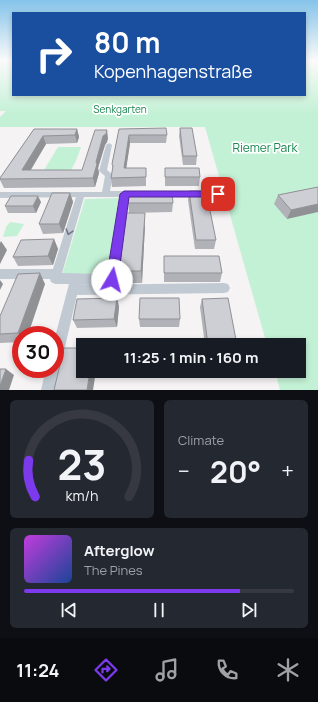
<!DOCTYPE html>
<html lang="en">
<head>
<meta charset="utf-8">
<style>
  :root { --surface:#171b24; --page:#242831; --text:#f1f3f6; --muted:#9ea1a6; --line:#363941; --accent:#7c3aed }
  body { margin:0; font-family:Manrope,sans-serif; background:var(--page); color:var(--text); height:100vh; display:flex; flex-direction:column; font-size:15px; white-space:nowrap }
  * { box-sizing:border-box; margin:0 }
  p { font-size:13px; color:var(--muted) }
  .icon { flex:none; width:22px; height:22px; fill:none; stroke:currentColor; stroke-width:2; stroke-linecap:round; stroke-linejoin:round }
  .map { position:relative; height:390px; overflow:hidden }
  .drawer { display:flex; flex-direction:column; gap:10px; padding:10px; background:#0d0f14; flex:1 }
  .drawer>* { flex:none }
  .banner { position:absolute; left:12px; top:12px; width:294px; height:84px; border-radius:0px; box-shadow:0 2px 6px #0003; background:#1a4fa0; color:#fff; overflow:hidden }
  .speed { position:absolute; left:12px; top:326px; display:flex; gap:8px; font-size:20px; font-weight:700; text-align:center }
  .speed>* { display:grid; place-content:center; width:52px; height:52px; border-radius:50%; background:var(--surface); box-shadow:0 2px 6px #0003; line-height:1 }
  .speed .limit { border:6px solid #d22; background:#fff; color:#111 }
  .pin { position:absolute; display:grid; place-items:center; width:34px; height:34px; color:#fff; margin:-17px; border-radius:8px; box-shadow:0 2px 6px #0006 }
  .me { position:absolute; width:44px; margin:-22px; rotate:8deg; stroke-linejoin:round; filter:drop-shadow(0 0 3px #0008) }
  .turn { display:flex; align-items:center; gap:14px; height:84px; padding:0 16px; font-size:18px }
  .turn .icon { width:52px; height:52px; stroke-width:2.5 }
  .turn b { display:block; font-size:28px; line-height:34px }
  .big { font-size:30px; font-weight:700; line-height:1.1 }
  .drawer .tile { flex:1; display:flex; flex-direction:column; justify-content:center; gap:6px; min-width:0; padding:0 14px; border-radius:6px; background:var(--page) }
  .drawer .dial { align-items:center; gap:0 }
  .dial svg { height:104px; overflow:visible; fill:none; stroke:var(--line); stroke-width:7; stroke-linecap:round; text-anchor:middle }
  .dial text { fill:var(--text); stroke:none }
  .song { display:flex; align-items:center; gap:12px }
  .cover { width:48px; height:48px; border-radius:6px; background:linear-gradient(135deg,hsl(290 70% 55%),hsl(220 70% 35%)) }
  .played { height:4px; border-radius:2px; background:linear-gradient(90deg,var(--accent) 80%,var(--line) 80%) }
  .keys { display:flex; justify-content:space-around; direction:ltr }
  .heat { display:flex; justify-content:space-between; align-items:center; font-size:22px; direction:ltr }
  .drawer .tiles { flex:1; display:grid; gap:10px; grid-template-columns:1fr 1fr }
  .tile:last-child { grid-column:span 2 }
  .trip { position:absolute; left:76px; top:338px; width:230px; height:40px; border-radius:0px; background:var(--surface); box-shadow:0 2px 6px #0003; font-weight:700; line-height:40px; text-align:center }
  .tab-bar { display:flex; height:64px; justify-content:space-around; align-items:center; background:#090b0e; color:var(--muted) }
  .tab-bar .icon { width:28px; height:28px }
  .tab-bar .current { color:var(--accent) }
  .tab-bar b { font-size:18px; color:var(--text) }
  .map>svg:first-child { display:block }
  .green { fill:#c3f1d5 }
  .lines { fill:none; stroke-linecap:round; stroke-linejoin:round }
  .minor { fill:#c1cad2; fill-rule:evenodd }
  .wall { fill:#b0b2b7 }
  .shaded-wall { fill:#909195 }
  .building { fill:#cdcfd5; stroke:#909195 }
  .oneway { stroke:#6e7983 }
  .route { fill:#7c3aed; stroke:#51269a }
  .labels { text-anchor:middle; stroke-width:3.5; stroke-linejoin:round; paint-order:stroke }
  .far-park-label { font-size:10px; fill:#17864f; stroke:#fff }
  .park-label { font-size:12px; fill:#17864f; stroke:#fff }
</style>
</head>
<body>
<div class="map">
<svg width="318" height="390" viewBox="0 0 318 390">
  <rect width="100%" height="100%" fill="#f5f3f3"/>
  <g class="green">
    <path d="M0 60H13V95H305V62H318V390H280L275 371H299V345H267L205 127H0V117L6 111H0Z"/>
    <path d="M58 147H81L76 161 71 170H44Z"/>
    <path d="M119 198 107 275H62L85 199Z"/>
    <path d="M10 222 24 224 17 236 3 237 6 227Z"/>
  </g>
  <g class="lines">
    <g class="minor">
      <path d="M109 143 112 145 107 170 113 175 110 191H129L133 194 132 196 128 197 117 279 116 282 112 284 79 285 224 283 228 284 230 288 228 292 224 293 77 295 55 390H41L46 369H55V337L69 284H55L51 282 50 279H0V269H53L76 197 0 198V192H102L105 176 99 171 106 145ZM84 197H120L107 274 62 273Z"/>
      <path d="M163 191H218L222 194 218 197 160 196 159 194 160 192Z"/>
    </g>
  </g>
  <g class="wall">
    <path d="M180 128 197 156 196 165H183L179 136Z"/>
    <path d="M34 129H77L79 137 77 143 46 144 31 170H82L108 138 107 142 105 145 98 168 99 173 95 187 4 188 0 180V178Z"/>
    <path d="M119 129 167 135 166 143H130L126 168H146V186L112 187 111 178 113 170 112 164Z"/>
    <path d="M165 168 200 177 199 186H165Z"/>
    <path d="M318 187 287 219 274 204 278 195Z"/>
    <path d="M189 191 216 240 214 249H195L188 200Z"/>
    <path d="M70 193 73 202 63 233 43 234 39 224Z"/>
    <path d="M41 202 36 213H8L5 206Z"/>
    <path d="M128 203H173L172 212 129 213Z"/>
    <path d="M145 225 142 283H121L119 271Z"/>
    <path d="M54 239 58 249 53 265 18 266 13 257Z"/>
    <path d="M164 256 222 273 220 282H164Z"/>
    <path d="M45 284 21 335V342L0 343V316Z"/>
    <path d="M117 298 119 307 117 327 77 328 73 320Z"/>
    <path d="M202 299 237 345H205L200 307Z"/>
    <path d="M139 319H180L179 327H140Z"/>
    <path d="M208 371H239L238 373H208Z"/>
  </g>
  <g class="shaded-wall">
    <path d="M77 129 79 137 77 143 75 135Z"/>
    <path d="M107 130 108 138 107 142 105 145 98 168 99 173 95 187 93 178 96 162 103 136Z"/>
    <path d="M129 135 130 143 125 177 124 168Z"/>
    <path d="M43 136 46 144 25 179 22 170Z"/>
    <path d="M70 193 73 202 63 233 59 224Z"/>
    <path d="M38 196 41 202 36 213 33 206Z"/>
    <path d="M318 204V212L287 219 291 210Z"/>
    <path d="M145 213V225L142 283 141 271Z"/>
    <path d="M54 239 58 249 53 265 48 256Z"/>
    <path d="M1 241 7 250 0 264V243Z"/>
    <path d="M40 273 45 284 28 335H21V337L18 333Z"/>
    <path d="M0 280 3 284 0 290Z"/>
    <path d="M117 298 119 307 117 327 114 319Z"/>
    <path d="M6 369 14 375 9 390H0V386Z"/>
    <path d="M90 371H96L93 390H87Z"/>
  </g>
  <g class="building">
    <path d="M166 128 167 135H129L124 168H146V177L111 178 113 166 112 164 119 129Z"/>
    <path d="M180 128H192L197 156H183Z"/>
    <path d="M34 129H77L75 135 43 136 22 170H82L95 130H107L106 134 103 136 96 162 97 164 93 178 0 179V178Z"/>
    <path d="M165 168H199L200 177H165Z"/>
    <path d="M318 187V204L291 210 278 195Z"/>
    <path d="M189 191H206L216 240H196Z"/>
    <path d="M129 192H172L173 203H128Z"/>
    <path d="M52 193H70L59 224H39Z"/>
    <path d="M11 196H38L33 206H5Z"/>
    <path d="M126 213H145L141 271H119Z"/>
    <path d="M54 239 48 256 13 257 21 240Z"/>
    <path d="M164 256H219L222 273H164Z"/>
    <path d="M40 273 18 333 0 334V316L18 274Z"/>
    <path d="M117 298 114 319 73 320 77 299Z"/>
    <path d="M140 298H179L180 319H139Z"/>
    <path d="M228 298 237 345H208L202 299Z"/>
    <path d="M64 348H83V371H90L87 390H54Z"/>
    <path d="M0 369H6L0 386Z"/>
  </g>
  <defs><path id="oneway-chevron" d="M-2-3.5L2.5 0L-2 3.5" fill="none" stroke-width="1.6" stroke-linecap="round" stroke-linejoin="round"/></defs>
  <use class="oneway" href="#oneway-chevron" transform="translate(69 232) rotate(107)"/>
  <linearGradient id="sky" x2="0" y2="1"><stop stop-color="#85c3ea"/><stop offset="0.53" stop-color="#fafafa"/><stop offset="1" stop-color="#fafafa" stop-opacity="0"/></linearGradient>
  <rect width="318" height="114" fill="url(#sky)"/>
  <path class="route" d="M124 191H218L223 194 218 197H129L118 280 116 283 112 285 108 283 106 280 120 194Z"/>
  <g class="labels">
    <g class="far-park-label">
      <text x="120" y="113">Senkgarten</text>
    </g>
    <g class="park-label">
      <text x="265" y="152">Riemer Park</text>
    </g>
  </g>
</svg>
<div class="speed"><div class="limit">30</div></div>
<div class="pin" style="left:218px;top:194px;background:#d93025"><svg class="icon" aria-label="arrive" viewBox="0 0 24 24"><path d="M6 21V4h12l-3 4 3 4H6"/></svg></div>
<svg class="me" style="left:112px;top:280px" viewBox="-20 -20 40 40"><circle r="19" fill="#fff"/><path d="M0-13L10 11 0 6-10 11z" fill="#7c3aed"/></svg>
<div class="trip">11:25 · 1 min · 160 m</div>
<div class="banner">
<div class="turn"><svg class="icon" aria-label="right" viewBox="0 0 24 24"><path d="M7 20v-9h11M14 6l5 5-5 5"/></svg><div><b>80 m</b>Kopenhagenstraße</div></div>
</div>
</div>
<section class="drawer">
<div class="tiles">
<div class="tile dial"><svg viewBox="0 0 100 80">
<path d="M14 69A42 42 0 1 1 86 69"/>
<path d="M14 69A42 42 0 0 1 9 41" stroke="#7c3aed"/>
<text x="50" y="56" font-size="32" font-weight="700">23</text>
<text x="50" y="72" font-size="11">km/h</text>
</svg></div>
<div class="tile"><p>Climate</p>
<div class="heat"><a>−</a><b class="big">20°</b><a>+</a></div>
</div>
<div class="tile">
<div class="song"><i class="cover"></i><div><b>Afterglow</b><p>The Pines</p></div></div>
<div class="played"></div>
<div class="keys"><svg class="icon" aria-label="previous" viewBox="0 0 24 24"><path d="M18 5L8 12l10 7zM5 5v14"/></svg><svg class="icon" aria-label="pause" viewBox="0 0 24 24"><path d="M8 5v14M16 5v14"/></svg><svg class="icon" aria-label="next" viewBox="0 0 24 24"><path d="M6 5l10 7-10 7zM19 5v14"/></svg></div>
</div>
</div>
</section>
<nav class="tab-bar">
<b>11:24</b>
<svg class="icon current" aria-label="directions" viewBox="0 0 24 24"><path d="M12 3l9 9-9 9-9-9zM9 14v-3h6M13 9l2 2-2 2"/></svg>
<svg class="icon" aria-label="music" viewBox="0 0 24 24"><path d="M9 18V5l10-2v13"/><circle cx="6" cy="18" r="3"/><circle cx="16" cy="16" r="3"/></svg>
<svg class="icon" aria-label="phone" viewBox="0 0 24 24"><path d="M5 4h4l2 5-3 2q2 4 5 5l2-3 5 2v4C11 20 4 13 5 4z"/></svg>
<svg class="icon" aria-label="climate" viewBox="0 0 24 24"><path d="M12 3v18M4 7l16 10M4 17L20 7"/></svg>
</nav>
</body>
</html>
